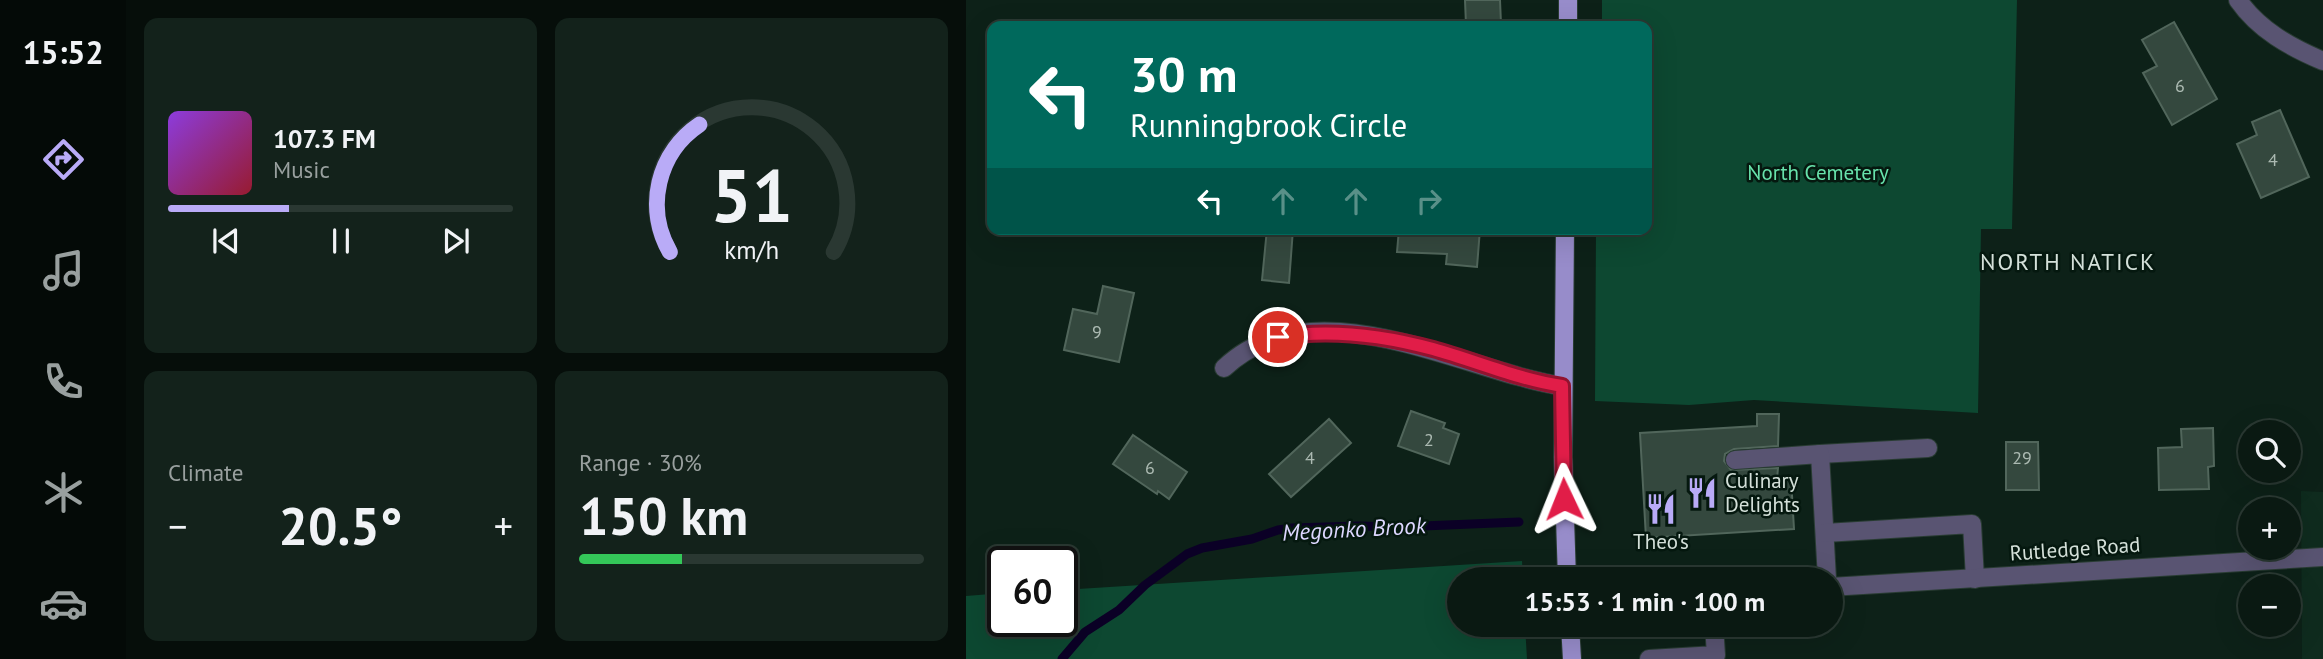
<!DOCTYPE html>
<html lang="en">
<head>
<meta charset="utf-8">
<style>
  :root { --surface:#0a1912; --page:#13221b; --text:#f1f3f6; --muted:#99a09f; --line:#2a3832; --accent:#b9abf7 }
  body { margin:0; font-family:"PT Sans",sans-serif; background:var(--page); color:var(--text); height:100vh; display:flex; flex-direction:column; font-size:26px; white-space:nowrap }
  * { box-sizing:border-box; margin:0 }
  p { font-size:23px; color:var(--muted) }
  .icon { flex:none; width:38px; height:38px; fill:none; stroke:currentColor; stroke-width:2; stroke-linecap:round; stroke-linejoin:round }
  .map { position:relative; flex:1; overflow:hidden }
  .drawer { display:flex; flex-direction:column; gap:18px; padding:18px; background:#060e0a; width:840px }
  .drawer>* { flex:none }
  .hud { position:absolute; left:21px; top:21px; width:665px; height:214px; border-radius:14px; box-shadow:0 7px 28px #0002,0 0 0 2px var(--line); background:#00695c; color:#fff; overflow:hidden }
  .fabs { position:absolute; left:1272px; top:420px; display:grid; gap:14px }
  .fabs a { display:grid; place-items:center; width:63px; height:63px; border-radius:50%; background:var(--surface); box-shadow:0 7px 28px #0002,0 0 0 2px var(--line); font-size:35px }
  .speed { position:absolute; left:21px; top:546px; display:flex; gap:14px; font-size:35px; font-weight:700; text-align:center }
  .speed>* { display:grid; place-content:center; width:91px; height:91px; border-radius:50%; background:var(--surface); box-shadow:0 7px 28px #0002,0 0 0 2px var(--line); line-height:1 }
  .speed .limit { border:4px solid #111; border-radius:10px; background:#fff; color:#111 }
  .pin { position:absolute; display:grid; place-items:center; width:60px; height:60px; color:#fff; margin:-30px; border:4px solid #fff; border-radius:50%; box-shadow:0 2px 7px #0007 }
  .me { position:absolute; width:77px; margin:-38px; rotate:358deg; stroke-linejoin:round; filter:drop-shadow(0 0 5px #0008) }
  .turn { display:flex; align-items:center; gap:24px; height:147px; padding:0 28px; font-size:32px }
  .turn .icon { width:91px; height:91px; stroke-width:2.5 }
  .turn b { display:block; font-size:49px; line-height:60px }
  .lanes { display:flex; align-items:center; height:66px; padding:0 28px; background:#0003; justify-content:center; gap:35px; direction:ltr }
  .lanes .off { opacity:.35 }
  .big { font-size:52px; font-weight:700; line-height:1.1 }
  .drawer .widget { flex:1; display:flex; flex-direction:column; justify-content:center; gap:10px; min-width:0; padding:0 24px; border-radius:14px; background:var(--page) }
  .drawer .dial { align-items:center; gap:0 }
  .dial svg { height:182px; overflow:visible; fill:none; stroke:var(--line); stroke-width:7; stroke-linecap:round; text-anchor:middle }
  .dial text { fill:var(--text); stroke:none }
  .song { display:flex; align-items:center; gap:21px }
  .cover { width:84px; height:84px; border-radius:10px; background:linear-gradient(135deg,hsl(270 70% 55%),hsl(350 70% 35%)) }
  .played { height:7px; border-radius:4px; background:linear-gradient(90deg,var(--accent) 35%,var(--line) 35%) }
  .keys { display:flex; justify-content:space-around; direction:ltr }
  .heat { display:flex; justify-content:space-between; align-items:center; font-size:38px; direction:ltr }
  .charge { height:10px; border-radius:5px; background:linear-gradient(90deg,#34c759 30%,var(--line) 0) }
  .drawer .tiles { flex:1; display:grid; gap:18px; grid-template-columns:repeat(2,1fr) }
  .trip { position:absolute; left:481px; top:567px; width:396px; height:70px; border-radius:35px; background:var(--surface); box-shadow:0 7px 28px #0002,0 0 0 2px var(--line); font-weight:700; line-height:70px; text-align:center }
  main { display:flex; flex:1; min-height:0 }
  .tab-bar { display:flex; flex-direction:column; width:126px; justify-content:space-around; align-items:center; background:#040a07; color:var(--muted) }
  .tab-bar .icon { width:49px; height:49px }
  .tab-bar .active { color:var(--accent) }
  .tab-bar b { font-size:32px; color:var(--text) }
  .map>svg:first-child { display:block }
  .built { fill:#0f2b1e }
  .green { fill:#0d4831 }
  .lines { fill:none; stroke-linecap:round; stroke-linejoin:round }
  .stream { stroke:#0b0026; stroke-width:9 }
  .building { fill:#34483e; stroke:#51665b; stroke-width:2 }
  .minor-casing { stroke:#293c33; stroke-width:20 }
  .major-casing { stroke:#293c33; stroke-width:20 }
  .minor { stroke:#595472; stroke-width:18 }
  .major { stroke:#978cca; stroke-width:18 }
  .route-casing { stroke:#92132f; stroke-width:18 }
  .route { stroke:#e11d48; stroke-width:12 }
  .labels { text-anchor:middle; stroke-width:5; stroke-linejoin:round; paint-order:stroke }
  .number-label { font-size:18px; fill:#acbab2 }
  .park-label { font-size:21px; fill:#67e2ab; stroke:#05180f }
  .poi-label { font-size:21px; fill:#d4e0d9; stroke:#05180f; text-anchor:start }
  .street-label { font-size:21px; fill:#d4e0d9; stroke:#05180f }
  .neighbourhood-label { font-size:23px; letter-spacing:2px; fill:#d4e0d9; stroke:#05180f }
  .water-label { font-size:23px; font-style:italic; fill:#ddd7ff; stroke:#05180f }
</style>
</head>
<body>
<main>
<nav class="tab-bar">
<b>15:52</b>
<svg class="icon active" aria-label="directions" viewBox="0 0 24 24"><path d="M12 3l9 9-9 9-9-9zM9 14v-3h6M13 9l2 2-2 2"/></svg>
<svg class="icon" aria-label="music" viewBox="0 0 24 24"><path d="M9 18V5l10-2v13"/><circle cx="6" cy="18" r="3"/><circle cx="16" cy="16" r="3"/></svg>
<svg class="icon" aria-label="phone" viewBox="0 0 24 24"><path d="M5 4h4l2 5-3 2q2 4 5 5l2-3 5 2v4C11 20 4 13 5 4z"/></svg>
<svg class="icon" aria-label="climate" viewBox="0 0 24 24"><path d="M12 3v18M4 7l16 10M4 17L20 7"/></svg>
<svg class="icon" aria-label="car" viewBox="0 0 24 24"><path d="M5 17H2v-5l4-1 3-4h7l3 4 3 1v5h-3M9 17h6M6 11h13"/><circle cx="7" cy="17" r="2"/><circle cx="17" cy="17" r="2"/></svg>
</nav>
<section class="drawer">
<div class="tiles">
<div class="widget">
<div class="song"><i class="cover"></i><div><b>107.3 FM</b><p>Music</p></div></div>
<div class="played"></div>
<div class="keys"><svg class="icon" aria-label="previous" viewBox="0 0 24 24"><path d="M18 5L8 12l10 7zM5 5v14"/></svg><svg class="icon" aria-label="pause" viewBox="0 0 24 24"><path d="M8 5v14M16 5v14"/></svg><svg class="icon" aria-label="next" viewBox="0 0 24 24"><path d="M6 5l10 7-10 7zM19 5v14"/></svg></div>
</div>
<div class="widget dial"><svg viewBox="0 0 100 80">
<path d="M14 69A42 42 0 1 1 86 69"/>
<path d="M14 69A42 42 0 0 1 27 13" stroke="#b9abf7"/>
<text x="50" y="56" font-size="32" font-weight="700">51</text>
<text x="50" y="72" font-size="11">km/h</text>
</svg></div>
<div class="widget"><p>Climate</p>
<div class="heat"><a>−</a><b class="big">20.5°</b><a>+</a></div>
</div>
<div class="widget"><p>Range · 30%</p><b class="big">150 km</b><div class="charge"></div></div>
</div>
</section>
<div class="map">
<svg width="1357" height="659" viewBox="0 0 1357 659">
  <rect width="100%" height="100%" fill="#0d2118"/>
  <path class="built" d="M1335 491 1357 492V659H1336Z"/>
  <g class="green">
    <path d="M636 0H1051L1046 229H1015L1012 413 788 400 723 405 629 401 630 229H681V26H636Z"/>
    <path d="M556 561 557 579H494V625H559L561 659H0V596L37 593V621H96V590Z"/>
  </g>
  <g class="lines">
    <path class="stream" d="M96 659 119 632 153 610 179 585 221 554 236 548 286 539 312 530 326 528 393 526 433 527 553 522"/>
  </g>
  <g class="building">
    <path d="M499 0H534L535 24 500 25Z"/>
    <path d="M1208 22 1251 99 1206 125 1177 73 1191 66 1176 40Z"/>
    <path d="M1314 110 1343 177 1295 198 1271 144 1291 135 1286 122Z"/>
    <path d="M301 229H327L323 283 296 280Z"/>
    <path d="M433 229H514L511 267 480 264 481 254 431 252Z"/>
    <path d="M137 286 168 293 153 362 98 350 107 309 131 314Z"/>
    <path d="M445 411 479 423 477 428 493 434 483 464 432 446Z"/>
    <path d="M791 414H813L812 446 768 449 759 454 758 461 765 470 812 468 811 479 825 478 828 529 680 538 674 433 791 426Z"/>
    <path d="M363 419 385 443 325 497 303 474Z"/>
    <path d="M1247 428 1248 466 1242 467 1243 489 1193 490 1192 448 1216 447 1215 429Z"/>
    <path d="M167 435 221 472 203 499 192 491 191 494 147 464Z"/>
    <path d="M1040 442H1072L1073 490H1040Z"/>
  </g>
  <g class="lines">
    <defs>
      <g id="minor">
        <path d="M1272 0C1293 30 1324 47 1357 61"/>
        <path d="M258 368C348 283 496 371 596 386"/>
        <path d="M854 454 962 448"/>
        <path d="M769 460 854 454 861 579"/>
        <path d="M859 533 1006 524 1009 579"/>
        <path d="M864 587 1357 557"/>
        <path d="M683 659 750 655 748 625"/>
      </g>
      <g id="major">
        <path d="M602 26V0"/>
        <path d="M599 229 597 457 601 579"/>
        <path d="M604 625 606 659"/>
      </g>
    </defs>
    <use href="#minor" class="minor-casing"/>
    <use href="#major" class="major-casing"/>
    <use href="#minor" class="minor"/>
    <use href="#major" class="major"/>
  </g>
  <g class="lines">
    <defs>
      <path id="route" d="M312 337C363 329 416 335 467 349 510 361 551 379 596 386L598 499"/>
    </defs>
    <use href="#route" class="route-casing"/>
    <use href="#route" class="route"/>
  </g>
  <defs>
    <symbol id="restaurant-bare" viewBox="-9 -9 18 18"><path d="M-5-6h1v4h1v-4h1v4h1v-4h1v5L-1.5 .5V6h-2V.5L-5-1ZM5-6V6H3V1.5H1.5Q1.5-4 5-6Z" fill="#b9abf7" stroke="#05180f" stroke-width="2.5" paint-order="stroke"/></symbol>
  </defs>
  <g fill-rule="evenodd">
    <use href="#restaurant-bare" x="714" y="471" width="44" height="44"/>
    <use href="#restaurant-bare" x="673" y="487" width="44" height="44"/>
  </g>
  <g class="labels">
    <g class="number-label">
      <text x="1214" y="92">6</text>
      <text x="1307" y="166">4</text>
      <text x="131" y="338">9</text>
      <text x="463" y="446">2</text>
      <text x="344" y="464">4</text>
      <text x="1056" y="464">29</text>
      <text x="184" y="474">6</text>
    </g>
    <g class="park-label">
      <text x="852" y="180">North Cemetery</text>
    </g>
    <g class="poi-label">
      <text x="759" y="488">Culinary<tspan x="759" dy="24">Delights</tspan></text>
      <text x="695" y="549" text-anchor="middle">Theo's</text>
    </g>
    <g class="street-label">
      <text transform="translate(1109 549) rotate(-4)" y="7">Rutledge Road</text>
    </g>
    <g class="neighbourhood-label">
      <text x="1102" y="270">NORTH NATICK</text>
    </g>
    <g class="water-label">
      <text transform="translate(388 529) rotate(-3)" y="8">Megonko Brook</text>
    </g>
  </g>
</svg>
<div class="fabs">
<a><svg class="icon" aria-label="search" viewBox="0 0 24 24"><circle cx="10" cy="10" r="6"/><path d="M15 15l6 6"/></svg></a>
<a>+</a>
<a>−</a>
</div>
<div class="speed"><div class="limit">60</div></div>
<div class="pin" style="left:312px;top:337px;background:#d93025"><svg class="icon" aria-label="arrive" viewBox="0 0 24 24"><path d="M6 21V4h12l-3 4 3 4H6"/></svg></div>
<svg class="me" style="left:598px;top:499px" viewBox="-20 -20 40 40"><path d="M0-17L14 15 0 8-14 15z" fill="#e11d48" stroke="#fff" stroke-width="4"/></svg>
<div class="trip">15:53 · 1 min · 100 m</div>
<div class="hud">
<div class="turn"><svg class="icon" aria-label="left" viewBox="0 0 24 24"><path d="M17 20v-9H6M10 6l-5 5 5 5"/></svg><div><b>30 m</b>Runningbrook Circle</div></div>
<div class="lanes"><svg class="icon" aria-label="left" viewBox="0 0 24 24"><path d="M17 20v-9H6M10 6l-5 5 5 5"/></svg><svg class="icon off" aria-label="ahead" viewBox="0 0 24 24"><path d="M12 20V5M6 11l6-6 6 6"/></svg><svg class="icon off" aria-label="ahead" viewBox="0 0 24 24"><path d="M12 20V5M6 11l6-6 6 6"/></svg><svg class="icon off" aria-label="right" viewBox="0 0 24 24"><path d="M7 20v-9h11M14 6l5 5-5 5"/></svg></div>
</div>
</div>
</main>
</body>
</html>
